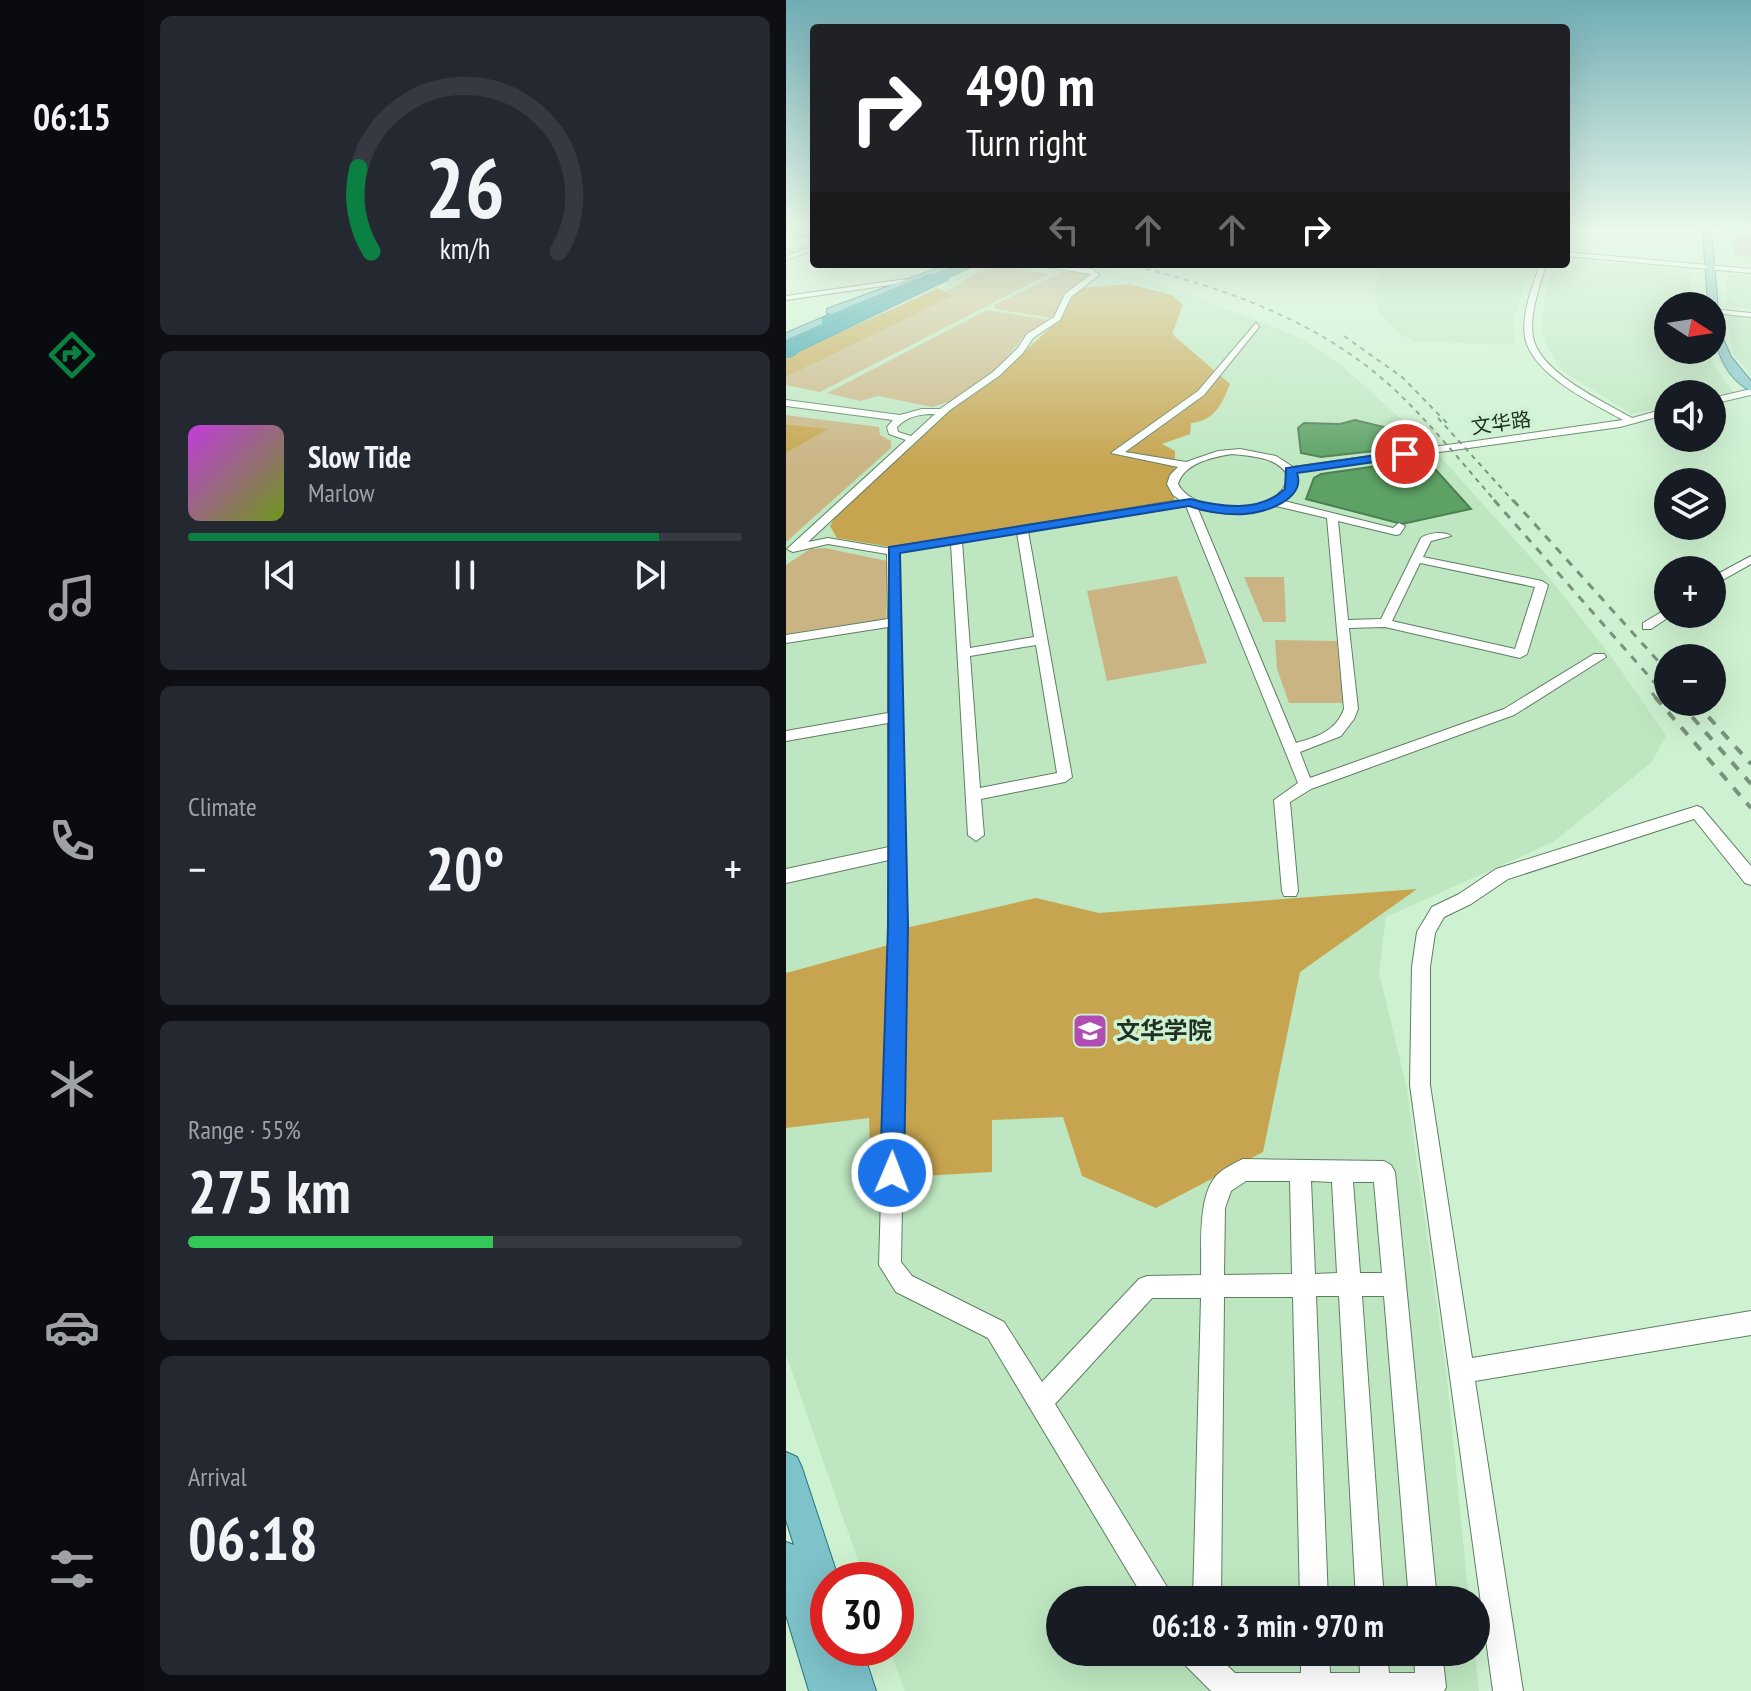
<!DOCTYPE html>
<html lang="en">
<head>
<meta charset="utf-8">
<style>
  :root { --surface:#171b24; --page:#242831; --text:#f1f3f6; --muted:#9ea1a6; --line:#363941; --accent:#0b8043 }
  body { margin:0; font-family:"PT Sans Narrow","Noto Sans SC",sans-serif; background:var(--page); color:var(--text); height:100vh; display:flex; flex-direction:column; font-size:30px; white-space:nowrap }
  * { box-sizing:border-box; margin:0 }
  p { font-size:26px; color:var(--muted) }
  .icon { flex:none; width:44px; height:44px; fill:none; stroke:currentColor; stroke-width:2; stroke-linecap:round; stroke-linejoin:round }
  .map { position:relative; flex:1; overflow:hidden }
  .drawer { display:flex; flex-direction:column; gap:16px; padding:16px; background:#0d0f14; width:642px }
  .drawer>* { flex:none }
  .guide { position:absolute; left:24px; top:24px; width:760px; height:244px; border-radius:8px; box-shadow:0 8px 32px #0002; background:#202124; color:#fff; overflow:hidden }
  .needle { width:52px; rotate:102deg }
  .buttons { position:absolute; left:868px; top:292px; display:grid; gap:16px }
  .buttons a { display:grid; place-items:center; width:72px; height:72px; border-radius:50%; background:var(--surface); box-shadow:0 8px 32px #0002; font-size:40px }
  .speed { position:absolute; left:24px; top:1562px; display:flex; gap:16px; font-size:40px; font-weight:700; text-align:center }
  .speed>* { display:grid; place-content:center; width:104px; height:104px; border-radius:50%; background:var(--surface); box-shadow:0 8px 32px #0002; line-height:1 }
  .speed .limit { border:12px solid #d22; background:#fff; color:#111 }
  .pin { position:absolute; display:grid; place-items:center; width:68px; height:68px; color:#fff; margin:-34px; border:4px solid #fff; border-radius:50%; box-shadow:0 2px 8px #0007 }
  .me { position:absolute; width:88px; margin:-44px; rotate:1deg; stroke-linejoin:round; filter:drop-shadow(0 0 6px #0008) }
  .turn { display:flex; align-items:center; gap:28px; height:168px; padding:0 24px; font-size:36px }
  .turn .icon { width:104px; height:104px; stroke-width:2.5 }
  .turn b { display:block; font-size:56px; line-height:68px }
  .lanes { display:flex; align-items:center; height:76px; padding:0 24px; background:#0003; justify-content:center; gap:40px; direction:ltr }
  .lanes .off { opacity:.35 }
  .big { font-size:60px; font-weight:700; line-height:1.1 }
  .drawer .tile { flex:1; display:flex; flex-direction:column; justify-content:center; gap:12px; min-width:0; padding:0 28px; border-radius:12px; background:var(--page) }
  .drawer .dial { align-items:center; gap:0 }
  .dial svg { height:208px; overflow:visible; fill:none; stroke:var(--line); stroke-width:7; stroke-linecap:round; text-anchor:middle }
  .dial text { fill:var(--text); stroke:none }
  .song { display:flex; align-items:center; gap:24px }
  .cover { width:96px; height:96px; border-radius:12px; background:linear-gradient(135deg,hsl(290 70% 55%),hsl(80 70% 35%)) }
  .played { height:8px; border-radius:4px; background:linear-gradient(90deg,var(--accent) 85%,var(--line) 85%) }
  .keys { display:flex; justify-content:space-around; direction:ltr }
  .heat { display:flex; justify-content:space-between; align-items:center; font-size:44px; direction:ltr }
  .charge { height:12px; border-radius:6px; background:linear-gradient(90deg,#34c759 55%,var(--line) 0) }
  .trip { position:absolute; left:260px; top:1586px; width:444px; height:80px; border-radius:40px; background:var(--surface); box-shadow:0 8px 32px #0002; font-weight:700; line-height:80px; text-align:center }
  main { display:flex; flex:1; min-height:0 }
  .tabs { display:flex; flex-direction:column; width:144px; justify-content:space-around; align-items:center; background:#090b0e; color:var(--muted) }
  .tabs .icon { width:56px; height:56px }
  .tabs .active { color:var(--accent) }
  .tabs b { font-size:36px; color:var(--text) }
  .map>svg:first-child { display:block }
  .built { fill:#bee7c1 }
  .green { fill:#cab484 }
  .forest { fill:#c7a44f }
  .water { fill:#5da165; stroke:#4c7f52; stroke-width:2 }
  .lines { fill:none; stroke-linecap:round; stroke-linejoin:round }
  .minor-tunnel { stroke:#accbae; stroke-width:7; stroke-dasharray:7 4; stroke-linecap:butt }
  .minor-casing { stroke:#5f7f62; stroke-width:2 }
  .major-casing { stroke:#267479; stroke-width:2 }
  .highway-casing { stroke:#267479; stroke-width:2 }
  .minor { fill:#fff; fill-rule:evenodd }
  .major { fill:#7ec2ca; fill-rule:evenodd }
  .highway { fill:#2899a7; fill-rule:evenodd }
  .rail-far2 { stroke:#79927b; stroke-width:2; stroke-dasharray:5 5; stroke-linecap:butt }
  .rail-far1 { stroke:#79927b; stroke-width:3; stroke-dasharray:8 8; stroke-linecap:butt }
  .rail { stroke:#79927b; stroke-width:4; stroke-dasharray:10 10; stroke-linecap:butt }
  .highway-bridge-far1-casing { stroke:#267479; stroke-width:12; stroke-linecap:butt }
  .highway-bridge-casing { stroke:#267479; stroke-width:15; stroke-linecap:butt }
  .highway-bridge-far1 { stroke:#2899a7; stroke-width:11 }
  .highway-bridge { stroke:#2899a7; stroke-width:14 }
  .wall { fill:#cea39e }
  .building { fill:#f0beb8; stroke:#a88581; stroke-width:2 }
  .route { fill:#1a73e8; stroke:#114b97; stroke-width:2 }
  .labels { text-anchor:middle; stroke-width:7; stroke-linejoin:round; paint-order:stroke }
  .far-street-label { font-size:20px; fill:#233024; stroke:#cef2d1 }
  .poi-label { font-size:24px; font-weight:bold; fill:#233024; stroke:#cef2d1; text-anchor:start }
</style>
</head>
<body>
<main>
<nav class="tabs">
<b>06:15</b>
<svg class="icon active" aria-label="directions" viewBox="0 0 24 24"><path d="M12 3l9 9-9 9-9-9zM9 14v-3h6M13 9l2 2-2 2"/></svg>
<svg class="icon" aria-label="music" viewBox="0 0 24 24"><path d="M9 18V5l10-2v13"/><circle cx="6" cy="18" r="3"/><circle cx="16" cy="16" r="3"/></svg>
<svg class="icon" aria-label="phone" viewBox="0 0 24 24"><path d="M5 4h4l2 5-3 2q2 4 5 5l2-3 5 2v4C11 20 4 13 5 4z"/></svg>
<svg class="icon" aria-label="climate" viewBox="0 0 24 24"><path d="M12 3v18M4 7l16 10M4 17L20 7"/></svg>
<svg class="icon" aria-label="car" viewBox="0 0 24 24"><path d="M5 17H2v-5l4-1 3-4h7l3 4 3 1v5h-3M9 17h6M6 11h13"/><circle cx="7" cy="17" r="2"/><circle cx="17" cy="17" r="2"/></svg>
<svg class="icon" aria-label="filters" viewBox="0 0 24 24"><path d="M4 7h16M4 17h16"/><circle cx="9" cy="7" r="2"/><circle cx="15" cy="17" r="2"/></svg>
</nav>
<section class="drawer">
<div class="tile dial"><svg viewBox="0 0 100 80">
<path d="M14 69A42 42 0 1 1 86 69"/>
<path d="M14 69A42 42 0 0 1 9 37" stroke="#0b8043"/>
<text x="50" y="56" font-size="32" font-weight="700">26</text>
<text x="50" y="72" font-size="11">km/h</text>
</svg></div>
<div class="tile">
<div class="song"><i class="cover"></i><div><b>Slow Tide</b><p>Marlow</p></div></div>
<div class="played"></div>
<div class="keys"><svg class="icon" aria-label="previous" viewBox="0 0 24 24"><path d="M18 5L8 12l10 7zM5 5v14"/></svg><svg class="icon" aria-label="pause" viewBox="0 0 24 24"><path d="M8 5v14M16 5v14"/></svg><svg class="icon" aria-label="next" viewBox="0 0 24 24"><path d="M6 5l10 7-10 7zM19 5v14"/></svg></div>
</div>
<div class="tile"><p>Climate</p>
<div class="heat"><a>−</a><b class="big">20°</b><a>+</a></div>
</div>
<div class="tile"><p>Range · 55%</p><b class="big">275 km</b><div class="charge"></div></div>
<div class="tile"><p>Arrival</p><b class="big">06:18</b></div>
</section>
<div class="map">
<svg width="965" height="1691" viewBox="0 0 965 1691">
  <rect width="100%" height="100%" fill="#cef2d1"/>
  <g class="built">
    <path d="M929 230H965V264L935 259 931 255Z"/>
    <path d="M780 258 903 270 905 306H882V350H917L949 394 926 398V394H882V407L845 414 774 369 756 335 758 300 769 264H780Z"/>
    <path d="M200 264H286L359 278 490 328 522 342 556 366 641 442 766 581 830 663 880 736 865 763 767 842 600 917 593 972 621 1089 661 1378 683 1600H274V1652H689L693 1691H119L103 1648H110V1580H79L0 1355V357L158 287 175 274Z"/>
    <path d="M601 264H745L727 322 729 345 629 341 614 334 594 314 589 295 591 281Z"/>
    <path d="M940 275H965V309L941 307Z"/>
    <path d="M940 315 965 318V376L947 353Z"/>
  </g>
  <g class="green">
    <path d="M211 264 263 274 34 392 0 385V377L165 295 159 292C178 283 191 271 211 264Z"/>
    <path d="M277 272 302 273 304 277 279 295 267 318 209 309 208 305Z"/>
    <path d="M201 310 263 320 239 335 211 369 168 400 146 407 92 396 74 401 41 393Z"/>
    <path d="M0 415 93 427 94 435 105 441V448L0 542V453L41 429 0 424Z"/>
    <path d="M39 548 101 561 100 619 0 634V565L24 549Z"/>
    <path d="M391 576 421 663 321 681 301 591Z"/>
    <path d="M458 577H498L500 622H477Z"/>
    <path d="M489 640 551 641 557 703H503L491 669Z"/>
  </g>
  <g class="forest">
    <path d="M342 284 386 295 397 305 386 334 444 384C436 404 429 421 405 423L404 434 376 444 389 451 388 501 105 547 51 538 44 526 50 515 163 410 214 374 273 320 288 295 296 288Z"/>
    <path d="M152 288 166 296 0 377V357Z"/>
    <path d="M0 424 42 429 0 453Z"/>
    <path d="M631 889 514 972 477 1152 370 1208 296 1176 277 1117 206 1120V1172L85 1179 83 1118 0 1128V973L106 944 120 928 250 898 313 913Z"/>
  </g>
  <g class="water">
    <path d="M569 420 602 428 607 437 623 447 535 457 515 453 512 428 518 423 554 424Z"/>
    <path d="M640 459 685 509 616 524 520 499 528 478 535 474Z"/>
  </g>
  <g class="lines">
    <path class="minor-tunnel" d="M2 252 28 244"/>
    <defs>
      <g id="minor">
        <path d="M28 246V250L0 260V256Z"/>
        <path d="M780 252 965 269V273L780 256Z"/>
        <path d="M241 264 307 269 313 275 285 297 274 320 247 338 237 353 213 376 164 410 22 542 42 538 100 548 394 500 387 495 381 484 384 475 392 467 325 453 412 391 470 323 473 327 418 395 339 452 400 462 432 451 454 449 490 456 507 467 837 420C807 403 746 375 739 337 735 313 747 286 754 264H760C754 286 743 313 747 337 754 373 817 401 846 418L882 408V414L834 427 510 472 511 486 498 501 607 528 613 523 619 526 614 534 610 535 552 521 562 620 595 619 635 538C642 533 658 531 665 536L645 541 637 557 756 581 762 585 741 654 734 658 599 627 563 628 572 709 568 719 555 736 514 752 524 778 718 709 808 654H818L820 657 728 715 525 789 504 802 512 891 510 896H498L496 891 488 800 512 783 400 506 242 531 286 777 279 782 195 799 198 835 190 841 182 835 165 544 113 552 121 926 115 1262 126 1276 218 1322 256 1382 353 1279 361 1276 415 1275C416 1248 411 1198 430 1176 436 1169 449 1163 457 1159L598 1161 605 1165 609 1172 651 1600H623L598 1296H576L598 1600H570L553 1296H530L542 1600H514L507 1297H438L435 1600H407L415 1298H366L269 1404 389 1600H359L202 1338 110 1292 93 1265 103 926V860L0 883V869L103 847 102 723 0 741V731L102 713V627L0 643V635L102 619 101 554 42 544 7 552 1 549 120 440 103 434 101 427 107 420 0 406V400L114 415 136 409H154L207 372 231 349 241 334 268 317 279 294 305 274ZM149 414 125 436 112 432 111 427C122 416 134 414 149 414ZM446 454C465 456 492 457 502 476 496 518 409 517 392 484 398 463 427 457 446 454ZM490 506 541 518 558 709C550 731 531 737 510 743L412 509C439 515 464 515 490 506ZM231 533 248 637 184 648 176 542ZM634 563 749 587 729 649 606 621ZM250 645 271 773 194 788 184 656ZM460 1181H504L506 1274 438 1275 439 1208 445 1191ZM525 1181 546 1182 551 1273 529 1274ZM567 1182H588L596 1273H574Z"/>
        <path d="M120 279 117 283 0 300V296Z"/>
        <path d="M926 309 965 313V317L928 313Z"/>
        <path d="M965 389V395L926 404V398Z"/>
        <path d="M965 556V564L926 586V577Z"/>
        <path d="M882 608V614L886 615 865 629H857V623Z"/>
        <path d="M911 806 916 808 965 866V885L959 883 908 819 722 879 685 904 658 917 649 933 644 967V1085L686 1358 965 1311V1335L689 1381 737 1691H707L624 1085 626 967 631 932 646 907 673 894 710 869Z"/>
        <path d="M392 1652H427L449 1673H515V1652H543L544 1673H574L573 1652H601L603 1673H629L628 1652H656L660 1687 658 1691H425L396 1662Z"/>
      </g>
      <g id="major">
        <path d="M0 230 28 234V238L0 234Z"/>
        <path d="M917 230H925L934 332 945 357 965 381V391C934 375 926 338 926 306H922Z"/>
        <path d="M163 264H175L60 308 62 313 0 340V333L45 314 41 313V309Z"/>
        <path d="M0 1452 11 1457 16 1468 53 1580H42V1617L35 1614 42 1648H76L90 1691H23L0 1615V1542L8 1545 0 1520Z"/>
      </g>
      <path id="highway" d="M178 264H192L138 288 129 287 60 317V321L0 349V340L36 324V318L142 274 151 275Z"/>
    </defs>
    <use href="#minor" class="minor-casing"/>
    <use href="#major" class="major-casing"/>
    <use href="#highway" class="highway-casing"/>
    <use href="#minor" class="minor"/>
    <use href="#major" class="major"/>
    <use href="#highway" class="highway"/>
    <g class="rail-far2">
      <path d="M340 264C437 287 533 320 608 389 645 424 677 464 710 502"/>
      <path d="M558 336 616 377 661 423"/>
      <path d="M652 418 728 502"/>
    </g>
    <g class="rail-far1">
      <path d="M708 500 882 698"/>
      <path d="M727 500 882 672"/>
      <path d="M866 693 871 699"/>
    </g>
    <g class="rail">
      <path d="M869 697 965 808"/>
      <path d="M893 702 965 784"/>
      <path d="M909 702 965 764"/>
    </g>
    <defs>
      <path id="highway-bridge-far1" d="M3 350 160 275"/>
      <path id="highway-bridge" d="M0 351 7 348"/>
    </defs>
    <use href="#highway-bridge-far1" class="highway-bridge-far1-casing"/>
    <use href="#highway-bridge" class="highway-bridge-casing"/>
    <use href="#highway-bridge-far1" class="highway-bridge-far1"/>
    <use href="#highway-bridge" class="highway-bridge"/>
  </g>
  <path class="wall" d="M946 230H965V257L949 255Z"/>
  <path class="building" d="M954 230H965V239L955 238Z"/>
  <linearGradient id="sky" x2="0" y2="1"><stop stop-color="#70acb4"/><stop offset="0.49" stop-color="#e9f9ea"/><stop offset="1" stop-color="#e9f9ea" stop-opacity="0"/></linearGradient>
  <rect width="965" height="467" fill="url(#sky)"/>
  <path class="route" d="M619 451 625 454 623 457 511 473C520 499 479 513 459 514 440 515 420 512 403 506L114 553 122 926 118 1173 115 1181 106 1185 98 1181 94 1173 102 926 103 547 404 499C435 507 473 513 499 489L500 468Z"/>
  <defs>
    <symbol id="university-square" viewBox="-11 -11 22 22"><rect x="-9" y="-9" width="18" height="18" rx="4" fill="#b04cb2" stroke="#cef2d1"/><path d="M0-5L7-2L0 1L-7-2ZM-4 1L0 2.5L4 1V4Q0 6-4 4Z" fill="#fff"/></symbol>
  </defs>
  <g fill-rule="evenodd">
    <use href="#university-square" x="284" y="1011" width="40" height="40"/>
  </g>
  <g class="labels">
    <g class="far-street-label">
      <text transform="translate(715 423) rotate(-8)" y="7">文华路</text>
    </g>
    <g class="poi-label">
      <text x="330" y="1039">文华学院</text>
    </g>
  </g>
</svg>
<div class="buttons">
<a><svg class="needle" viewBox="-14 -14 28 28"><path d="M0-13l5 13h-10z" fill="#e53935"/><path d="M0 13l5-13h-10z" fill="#9ea1a6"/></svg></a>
<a><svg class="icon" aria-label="sound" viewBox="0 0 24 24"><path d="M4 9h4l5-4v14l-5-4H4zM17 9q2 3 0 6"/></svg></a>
<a><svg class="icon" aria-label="layers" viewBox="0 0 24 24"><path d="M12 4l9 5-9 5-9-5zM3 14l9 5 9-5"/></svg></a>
<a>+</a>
<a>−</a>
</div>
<div class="speed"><div class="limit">30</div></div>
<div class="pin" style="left:619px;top:454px;background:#d93025"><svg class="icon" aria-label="arrive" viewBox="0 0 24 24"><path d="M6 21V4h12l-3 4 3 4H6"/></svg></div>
<svg class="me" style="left:106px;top:1173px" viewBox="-20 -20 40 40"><circle r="17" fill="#1a73e8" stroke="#fff" stroke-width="3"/><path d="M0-11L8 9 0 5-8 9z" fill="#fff"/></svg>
<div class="trip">06:18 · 3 min · 970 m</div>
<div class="guide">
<div class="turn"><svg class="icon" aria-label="right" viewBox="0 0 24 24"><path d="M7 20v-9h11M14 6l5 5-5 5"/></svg><div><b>490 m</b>Turn right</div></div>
<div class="lanes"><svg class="icon off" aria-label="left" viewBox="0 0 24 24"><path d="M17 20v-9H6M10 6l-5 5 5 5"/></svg><svg class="icon off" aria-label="ahead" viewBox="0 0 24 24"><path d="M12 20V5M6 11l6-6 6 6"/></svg><svg class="icon off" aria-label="ahead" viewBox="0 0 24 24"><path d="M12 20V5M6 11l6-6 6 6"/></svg><svg class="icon" aria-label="right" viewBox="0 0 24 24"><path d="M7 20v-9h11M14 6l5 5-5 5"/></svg></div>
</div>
</div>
</main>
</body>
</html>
